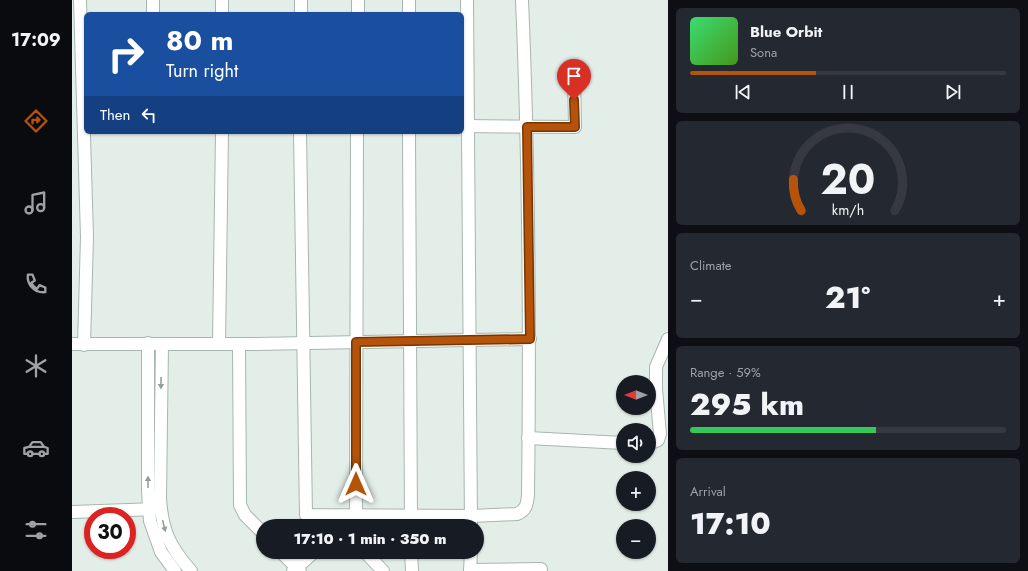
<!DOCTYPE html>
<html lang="en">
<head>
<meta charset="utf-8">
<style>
  :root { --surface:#171b24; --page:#242831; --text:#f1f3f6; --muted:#9ea1a6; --line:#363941; --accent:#b45309 }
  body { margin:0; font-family:Jost,sans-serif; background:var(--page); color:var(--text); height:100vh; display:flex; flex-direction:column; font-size:15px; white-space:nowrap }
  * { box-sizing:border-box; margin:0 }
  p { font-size:13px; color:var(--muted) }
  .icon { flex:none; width:22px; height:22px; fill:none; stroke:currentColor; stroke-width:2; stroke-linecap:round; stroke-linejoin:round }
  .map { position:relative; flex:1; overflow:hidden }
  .details { display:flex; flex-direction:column; gap:8px; padding:8px; background:#0d0f14; width:360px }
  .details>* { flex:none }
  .guide { position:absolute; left:12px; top:12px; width:380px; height:122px; border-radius:6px; box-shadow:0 1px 3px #0004; background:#1a4fa0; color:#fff; overflow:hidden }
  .needle { width:26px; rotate:270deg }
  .buttons { position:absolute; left:544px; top:375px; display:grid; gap:8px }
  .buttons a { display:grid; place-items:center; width:40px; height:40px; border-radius:50%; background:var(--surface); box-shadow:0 1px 3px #0004; font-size:20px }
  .speed { position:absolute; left:12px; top:507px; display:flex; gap:8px; font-size:20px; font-weight:700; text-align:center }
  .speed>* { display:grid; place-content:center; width:52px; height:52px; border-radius:50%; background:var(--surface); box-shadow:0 1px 3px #0004; line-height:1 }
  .speed .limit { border:6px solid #d22; background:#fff; color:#111 }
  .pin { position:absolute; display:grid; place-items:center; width:34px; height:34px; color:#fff; margin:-41px -17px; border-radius:50% 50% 50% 0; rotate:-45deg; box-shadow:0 0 4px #0007 }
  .pin .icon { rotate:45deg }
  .me { position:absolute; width:44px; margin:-22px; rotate:0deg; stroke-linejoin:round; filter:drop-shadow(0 0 3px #0008) }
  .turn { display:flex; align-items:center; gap:14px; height:84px; padding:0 16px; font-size:18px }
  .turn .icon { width:52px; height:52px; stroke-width:2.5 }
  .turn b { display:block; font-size:28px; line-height:34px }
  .then { display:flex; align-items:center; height:38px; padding:0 16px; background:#0003; gap:8px; font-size:15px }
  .big { font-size:30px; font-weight:800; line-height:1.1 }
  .details .card { flex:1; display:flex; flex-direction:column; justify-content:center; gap:6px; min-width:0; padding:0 14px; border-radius:6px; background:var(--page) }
  .details .dial { align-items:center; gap:0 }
  .dial svg { height:104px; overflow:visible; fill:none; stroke:var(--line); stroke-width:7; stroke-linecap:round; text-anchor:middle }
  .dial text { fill:var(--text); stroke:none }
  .song { display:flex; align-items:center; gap:12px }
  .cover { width:48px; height:48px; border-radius:6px; background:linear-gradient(135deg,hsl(140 70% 55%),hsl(100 70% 35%)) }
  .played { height:4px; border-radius:2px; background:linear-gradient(90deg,var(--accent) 40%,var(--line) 40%) }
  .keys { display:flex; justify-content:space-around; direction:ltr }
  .heat { display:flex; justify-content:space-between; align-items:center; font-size:22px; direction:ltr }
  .charge { height:6px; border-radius:3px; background:linear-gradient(90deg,#34c759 59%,var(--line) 0) }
  .trip { position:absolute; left:184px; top:519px; width:228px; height:40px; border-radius:20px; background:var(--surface); box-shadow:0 1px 3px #0004; font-weight:800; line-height:40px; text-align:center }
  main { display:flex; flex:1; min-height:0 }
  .menu { display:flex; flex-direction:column; width:72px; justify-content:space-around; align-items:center; background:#090b0e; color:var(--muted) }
  .menu .icon { width:28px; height:28px }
  .menu .selected { color:var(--accent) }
  .menu b { font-size:18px; color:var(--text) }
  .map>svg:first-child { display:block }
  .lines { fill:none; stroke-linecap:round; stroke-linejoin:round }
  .minor-casing { stroke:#a6b7af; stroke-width:14 }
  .minor { stroke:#fff; stroke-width:12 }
  .oneway { fill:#90a09a }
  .route-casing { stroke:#753606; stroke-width:10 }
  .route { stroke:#b45309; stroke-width:7 }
</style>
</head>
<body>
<main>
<nav class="menu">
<b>17:09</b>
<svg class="icon selected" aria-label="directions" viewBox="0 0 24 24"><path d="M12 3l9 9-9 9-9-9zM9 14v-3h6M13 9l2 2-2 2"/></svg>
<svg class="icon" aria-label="music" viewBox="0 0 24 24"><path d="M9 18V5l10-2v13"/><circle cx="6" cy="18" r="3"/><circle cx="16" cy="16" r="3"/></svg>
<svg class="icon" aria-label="phone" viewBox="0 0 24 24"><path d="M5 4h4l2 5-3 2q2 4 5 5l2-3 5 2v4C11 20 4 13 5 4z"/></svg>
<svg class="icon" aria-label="climate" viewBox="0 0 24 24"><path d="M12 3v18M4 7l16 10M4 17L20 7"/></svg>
<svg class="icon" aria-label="car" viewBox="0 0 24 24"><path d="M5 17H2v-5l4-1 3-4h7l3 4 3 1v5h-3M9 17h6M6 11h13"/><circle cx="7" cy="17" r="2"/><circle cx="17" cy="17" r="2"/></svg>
<svg class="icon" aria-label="filters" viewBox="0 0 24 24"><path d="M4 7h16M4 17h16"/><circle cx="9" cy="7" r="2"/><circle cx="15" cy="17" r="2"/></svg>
</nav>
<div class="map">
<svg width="596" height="571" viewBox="0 0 596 571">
  <rect width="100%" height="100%" fill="#e4eee8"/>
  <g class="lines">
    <defs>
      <g id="minor">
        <path d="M8 0 15 237 12 345"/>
        <path d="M150 0V14"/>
        <path d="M337 0V14"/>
        <path d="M395 0 399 526"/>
        <path d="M81 14V0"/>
        <path d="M229 14V0"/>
        <path d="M286 14V0"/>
        <path d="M390 126 503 127 502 74"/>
        <path d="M228 132 234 515 399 516 445 514C454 510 455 505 456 495 458 330 457 165 450 0"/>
        <path d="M337 132 339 526"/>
        <path d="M76 343V491L78 521 89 552 103 571"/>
        <path d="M0 344H184L458 339"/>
        <path d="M90 344 88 498C90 530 97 546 119 571"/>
        <path d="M147 344 150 132"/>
        <path d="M167 344 168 505 173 515 191 533"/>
        <path d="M456 438 551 443"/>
        <path d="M577 444 586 440 588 434 584 389V367L596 339"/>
        <path d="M0 512 85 509"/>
        <path d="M272 526 284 516 285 132"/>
        <path d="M209 552 228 571"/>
        <path d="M293 552 311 571"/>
        <path d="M339 552 340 571"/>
        <path d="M398 570 469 569"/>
        <path d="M221 571 242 552"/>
        <path d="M398 571 399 552"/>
      </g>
    </defs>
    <use href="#minor" class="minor-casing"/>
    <use href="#minor" class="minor"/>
  </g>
  <defs><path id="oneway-solid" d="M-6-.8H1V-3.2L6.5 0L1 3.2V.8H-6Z"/></defs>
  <g class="oneway">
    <use href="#oneway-solid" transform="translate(89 383) rotate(91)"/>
    <use href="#oneway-solid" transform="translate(76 482) rotate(-90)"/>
    <use href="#oneway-solid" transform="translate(92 526) rotate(76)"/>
  </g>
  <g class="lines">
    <defs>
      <path id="route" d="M284 484V342L458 339 455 127H503L502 100"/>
    </defs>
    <use href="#route" class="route-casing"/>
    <use href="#route" class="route"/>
  </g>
</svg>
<div class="buttons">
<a><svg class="needle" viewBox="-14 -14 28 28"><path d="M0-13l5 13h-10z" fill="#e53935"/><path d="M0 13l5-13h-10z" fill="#9ea1a6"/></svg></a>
<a><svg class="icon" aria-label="sound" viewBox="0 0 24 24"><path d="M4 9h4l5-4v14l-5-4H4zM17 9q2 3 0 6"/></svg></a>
<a>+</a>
<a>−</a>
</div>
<div class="speed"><div class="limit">30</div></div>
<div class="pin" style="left:502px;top:100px;background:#d93025"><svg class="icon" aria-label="arrive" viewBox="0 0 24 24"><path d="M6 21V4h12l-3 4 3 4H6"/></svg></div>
<svg class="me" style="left:284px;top:484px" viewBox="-20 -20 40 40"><path d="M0-17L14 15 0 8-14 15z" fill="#b45309" stroke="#fff" stroke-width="4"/></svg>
<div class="trip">17:10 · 1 min · 350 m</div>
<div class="guide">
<div class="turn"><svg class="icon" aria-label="right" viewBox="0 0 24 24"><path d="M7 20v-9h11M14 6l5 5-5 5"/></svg><div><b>80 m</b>Turn right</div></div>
<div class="then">Then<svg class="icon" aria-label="left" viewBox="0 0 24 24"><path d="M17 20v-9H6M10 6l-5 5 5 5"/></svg></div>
</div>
</div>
<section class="details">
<div class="card">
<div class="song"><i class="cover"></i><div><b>Blue Orbit</b><p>Sona</p></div></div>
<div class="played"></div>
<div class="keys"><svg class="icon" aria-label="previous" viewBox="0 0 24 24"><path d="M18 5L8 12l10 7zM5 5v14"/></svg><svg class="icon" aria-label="pause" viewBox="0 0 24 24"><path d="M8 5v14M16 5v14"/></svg><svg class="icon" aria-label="next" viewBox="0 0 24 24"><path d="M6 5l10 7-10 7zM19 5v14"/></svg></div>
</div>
<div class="card dial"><svg viewBox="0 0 100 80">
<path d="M14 69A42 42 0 1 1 86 69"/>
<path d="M14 69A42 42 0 0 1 8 45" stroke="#b45309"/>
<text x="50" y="56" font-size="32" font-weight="700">20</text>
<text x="50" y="72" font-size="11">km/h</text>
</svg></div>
<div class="card"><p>Climate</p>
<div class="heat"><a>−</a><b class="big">21°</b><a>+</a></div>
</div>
<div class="card"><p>Range · 59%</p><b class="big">295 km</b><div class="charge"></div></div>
<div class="card"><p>Arrival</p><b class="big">17:10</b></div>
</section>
</main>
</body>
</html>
